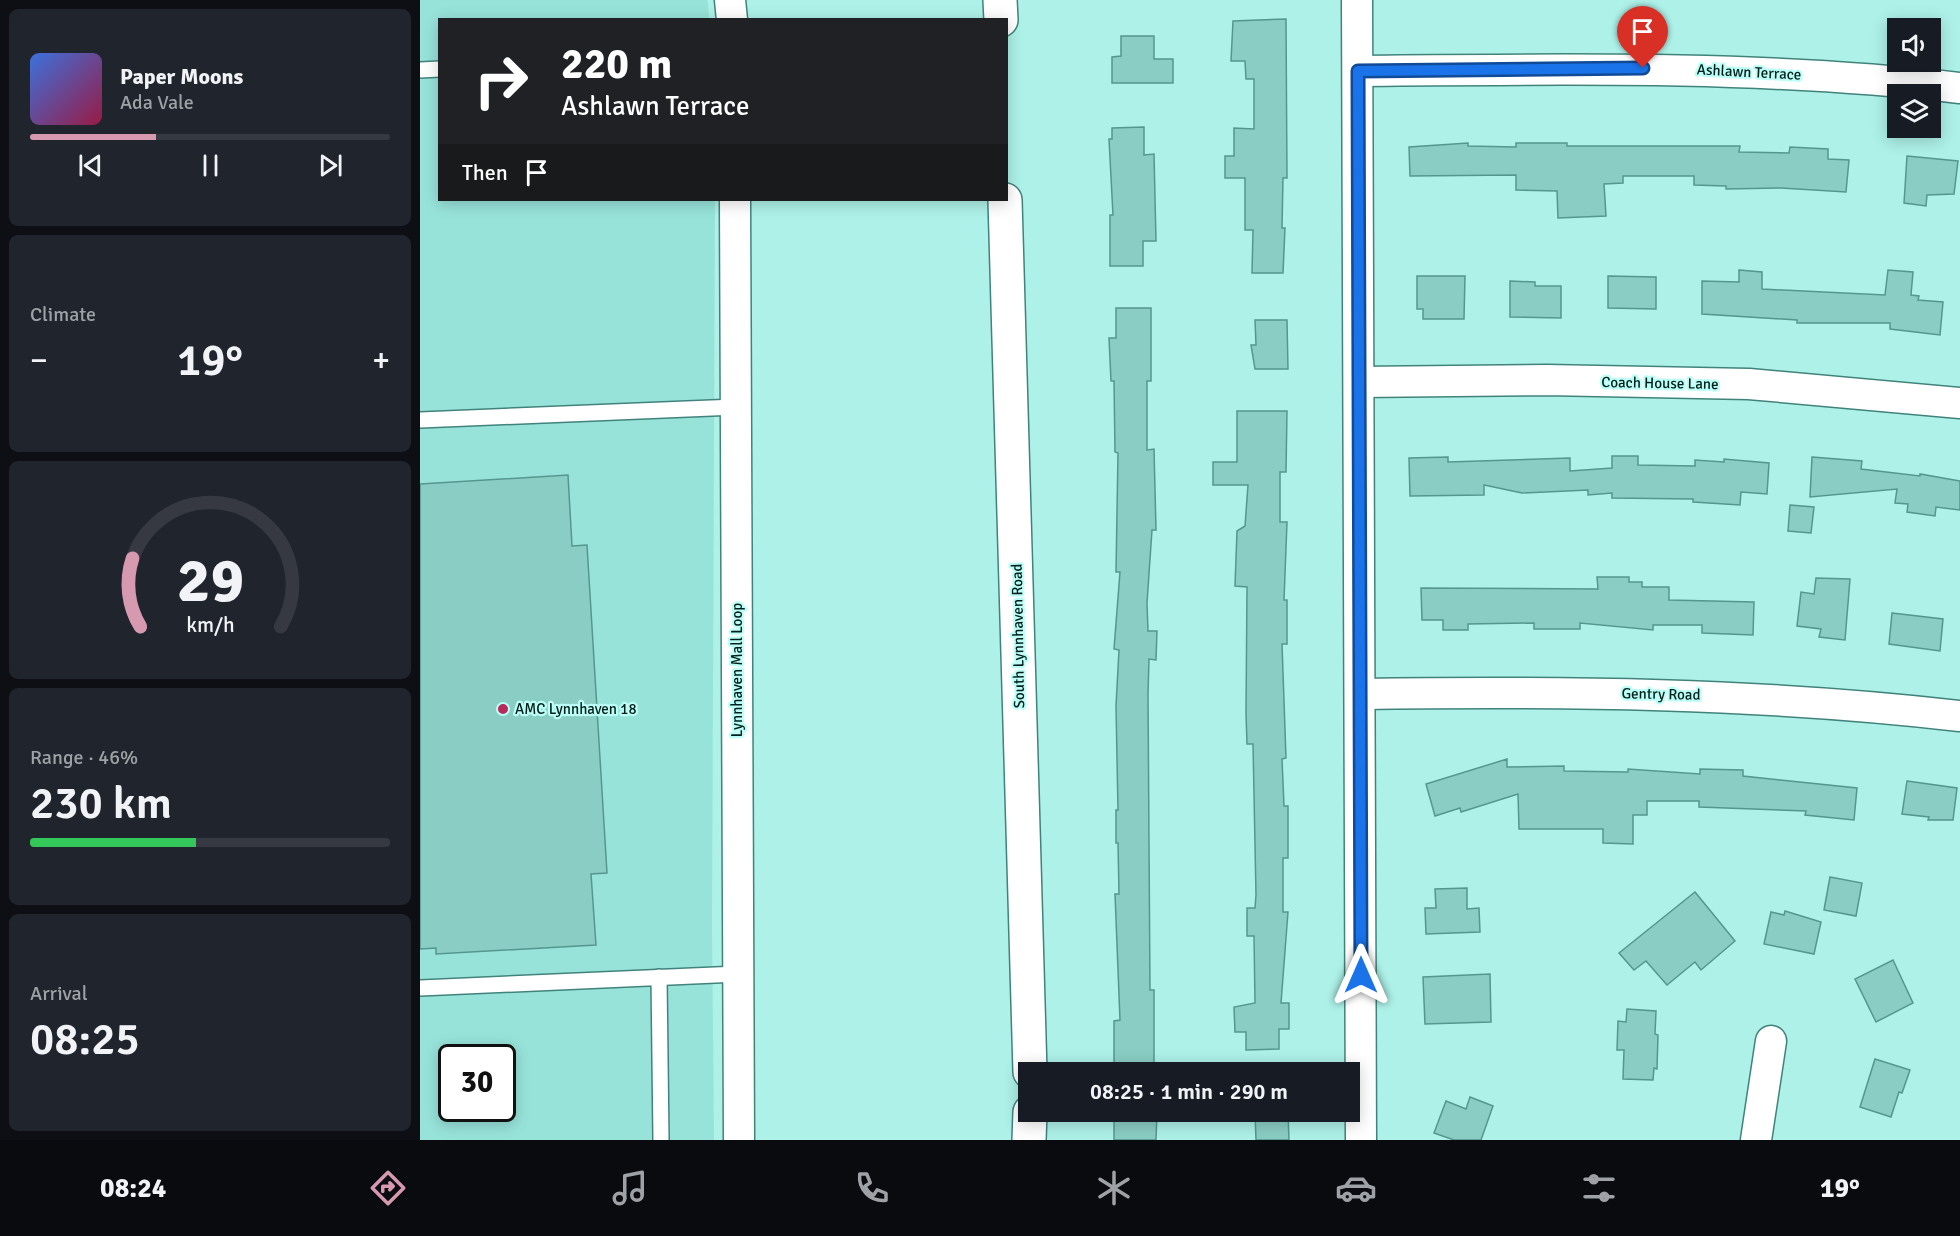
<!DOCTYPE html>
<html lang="en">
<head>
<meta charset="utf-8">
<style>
  :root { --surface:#171b24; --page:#20242c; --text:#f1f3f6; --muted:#9ea1a6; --line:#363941; --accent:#d799b0 }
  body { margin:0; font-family:Signika,sans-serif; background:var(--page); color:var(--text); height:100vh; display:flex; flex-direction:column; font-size:22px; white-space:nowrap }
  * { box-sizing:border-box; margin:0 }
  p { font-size:20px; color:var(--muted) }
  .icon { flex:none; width:33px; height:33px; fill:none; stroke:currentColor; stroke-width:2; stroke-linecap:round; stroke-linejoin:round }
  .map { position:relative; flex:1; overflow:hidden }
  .panel { display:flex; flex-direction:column; gap:9px; padding:9px; background:#0d0f14; width:420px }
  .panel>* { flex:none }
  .hud { position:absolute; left:18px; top:18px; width:570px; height:183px; border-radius:0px; box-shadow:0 3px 15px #0003; background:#202124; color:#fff; overflow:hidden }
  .fabs { position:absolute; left:1467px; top:18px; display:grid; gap:12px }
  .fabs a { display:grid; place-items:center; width:54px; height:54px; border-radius:0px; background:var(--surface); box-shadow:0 3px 15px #0003; font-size:30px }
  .speed { position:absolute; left:18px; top:1044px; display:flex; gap:12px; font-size:30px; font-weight:700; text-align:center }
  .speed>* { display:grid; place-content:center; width:78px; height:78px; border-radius:50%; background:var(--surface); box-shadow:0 3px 15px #0003; line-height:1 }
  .speed .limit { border:3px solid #111; border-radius:9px; background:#fff; color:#111 }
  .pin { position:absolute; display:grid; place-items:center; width:51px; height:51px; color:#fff; margin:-62px -26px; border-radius:50% 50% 50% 0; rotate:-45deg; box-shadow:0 0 6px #0007 }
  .pin .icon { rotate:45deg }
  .me { position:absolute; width:66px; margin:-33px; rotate:0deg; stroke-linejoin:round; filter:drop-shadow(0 0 4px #0008) }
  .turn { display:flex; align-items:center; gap:21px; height:126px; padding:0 24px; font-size:27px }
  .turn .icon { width:78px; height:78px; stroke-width:2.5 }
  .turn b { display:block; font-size:42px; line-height:51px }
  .then { display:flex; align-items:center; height:57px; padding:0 24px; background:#0003; gap:12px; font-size:22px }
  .big { font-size:45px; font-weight:600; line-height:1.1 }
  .panel .tile { flex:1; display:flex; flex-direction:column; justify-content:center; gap:9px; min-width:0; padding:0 21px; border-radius:9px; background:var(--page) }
  .panel .dial { align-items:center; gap:0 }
  .dial svg { height:156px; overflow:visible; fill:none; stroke:var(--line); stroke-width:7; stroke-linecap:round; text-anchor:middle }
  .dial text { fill:var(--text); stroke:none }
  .song { display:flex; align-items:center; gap:18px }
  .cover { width:72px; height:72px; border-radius:9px; background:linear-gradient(135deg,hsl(220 70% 55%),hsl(340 70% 35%)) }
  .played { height:6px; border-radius:3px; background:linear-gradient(90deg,var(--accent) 35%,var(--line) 35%) }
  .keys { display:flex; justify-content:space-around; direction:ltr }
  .heat { display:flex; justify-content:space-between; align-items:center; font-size:33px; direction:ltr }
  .charge { height:9px; border-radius:4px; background:linear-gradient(90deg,#34c759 46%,var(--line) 0) }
  .trip { position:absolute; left:598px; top:1062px; width:342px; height:60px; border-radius:0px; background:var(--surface); box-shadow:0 3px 15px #0003; font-weight:600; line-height:60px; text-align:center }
  .dock { display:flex; height:96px; justify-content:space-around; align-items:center; background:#090b0e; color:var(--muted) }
  .dock .icon { width:42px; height:42px }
  .dock .selected { color:var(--accent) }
  .dock b { font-size:27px; color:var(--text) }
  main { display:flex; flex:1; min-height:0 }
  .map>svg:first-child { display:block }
  .built { fill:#97e3da; fill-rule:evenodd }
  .building { fill:#8acdc4; stroke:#55978f; stroke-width:1.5 }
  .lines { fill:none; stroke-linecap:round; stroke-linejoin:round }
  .lane-casing { stroke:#41837c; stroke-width:18 }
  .street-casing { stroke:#41837c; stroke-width:33 }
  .secondary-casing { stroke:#41837c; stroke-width:36 }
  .lane { stroke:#fff; stroke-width:15 }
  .street { stroke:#fff; stroke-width:30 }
  .secondary { stroke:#fff; stroke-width:33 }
  .route-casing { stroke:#114b97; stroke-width:15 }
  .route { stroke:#1a73e8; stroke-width:10 }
  .poi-dot { fill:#b82a5a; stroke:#bbfff6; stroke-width:2 }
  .labels { text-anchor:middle; stroke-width:4.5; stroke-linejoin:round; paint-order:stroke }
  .street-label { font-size:15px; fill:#021d1a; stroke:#bbfff6 }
  .poi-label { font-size:15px; fill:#021d1a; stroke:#bbfff6; text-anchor:start }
</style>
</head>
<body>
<main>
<section class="panel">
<div class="tile">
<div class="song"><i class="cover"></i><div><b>Paper Moons</b><p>Ada Vale</p></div></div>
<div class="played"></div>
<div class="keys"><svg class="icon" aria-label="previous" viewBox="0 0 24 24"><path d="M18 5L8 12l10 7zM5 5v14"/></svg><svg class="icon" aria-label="pause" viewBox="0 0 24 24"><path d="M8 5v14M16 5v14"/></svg><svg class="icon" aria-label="next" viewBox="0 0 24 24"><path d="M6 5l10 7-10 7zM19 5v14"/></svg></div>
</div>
<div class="tile"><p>Climate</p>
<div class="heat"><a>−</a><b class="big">19°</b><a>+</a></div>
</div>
<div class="tile dial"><svg viewBox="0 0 100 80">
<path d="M14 69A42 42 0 1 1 86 69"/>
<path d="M14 69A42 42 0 0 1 10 34" stroke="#d799b0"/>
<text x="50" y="56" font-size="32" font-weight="700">29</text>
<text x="50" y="72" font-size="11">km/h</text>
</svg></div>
<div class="tile"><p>Range · 46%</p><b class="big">230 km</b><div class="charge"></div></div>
<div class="tile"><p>Arrival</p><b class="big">08:25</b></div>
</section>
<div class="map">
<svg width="1540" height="1140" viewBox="0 0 1540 1140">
  <rect width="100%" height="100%" fill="#adf1e8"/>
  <path class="built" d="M0 0H287L288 3 289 19 20 20V200H295L292 927 294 1140H0ZM32 1058H82V1108H32Z"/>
  <g class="building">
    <path d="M866 19 867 178H863L862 228H865L863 273H832L833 230H825V178H805V156H814V128L834 129V79H826L825 61H811L813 21Z"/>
    <path d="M701 36H734V59H753V83H692V57L701 56Z"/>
    <path d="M724 127V155L734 154 736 241H723V266H690V215H693L689 139H692V128Z"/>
    <path d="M1048 143V146L1096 147V143H1147V146H1320L1319 152 1369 153 1370 147 1408 149V159L1429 160 1426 192 1361 188 1306 189V186L1274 185V176H1203V183L1184 184 1186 216 1138 218 1137 191 1096 190V175L990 176 989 147Z"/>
    <path d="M1487 156 1538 161 1534 194 1507 195 1506 206 1484 203Z"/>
    <path d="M1319 270 1342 272V289L1465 295 1468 270 1493 272 1491 295 1499 296 1498 300 1523 302 1520 335 1470 329V323H1377V320L1282 314V281L1319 282Z"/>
    <path d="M997 276H1045L1044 319H1003V309H997Z"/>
    <path d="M1188 276 1236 277V309L1188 308Z"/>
    <path d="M1090 281 1115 282V286H1141V318L1090 317Z"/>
    <path d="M696 308H731V381H727V450L734 449 736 530H732L727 603 728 631H737L736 660 729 659 728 694 730 990H734V1063L694 1064V1021L700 1020 695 894H699L698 843H696V810H698L696 706 699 650 694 649 700 572H696L698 453 695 452 694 381H691L689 338H696Z"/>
    <path d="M835 320H867L868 369H835L831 345H836Z"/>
    <path d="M817 411H867L866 472H860V522H867L864 600H867V644H862L866 758 862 759 864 806H868V858H863V912H868L861 1003H869V1029H859V1049L826 1050V1032H815L814 1007 835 1003 834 936H827V908H835L836 895 833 744H827L826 714 827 587 815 586 817 531 825 526 828 485H793V462H817Z"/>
    <path d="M1192 456H1218V465L1275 466V460L1304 462V459L1349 463 1347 494 1321 492 1320 505 1273 502V499L1192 498V493L1168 495V490L1102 493 1064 485V495L990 496 989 458 1028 457V462L1150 458V471L1192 468Z"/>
    <path d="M1392 457 1442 461 1441 469 1500 476V474L1540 481V510L1516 507 1515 516 1487 512 1488 504 1475 503 1477 489 1390 497Z"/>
    <path d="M148 475 152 546 167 545 187 873 171 874 176 945 16 954V948L0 949V484Z"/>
    <path d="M1370 505 1394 507 1391 533 1368 531Z"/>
    <path d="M1177 577H1209V582H1222V587H1249V600L1334 602 1333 635 1282 633V625H1233V630L1160 623V629H1114V623L1048 624V630H1023V620H1002L1001 588 1178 589Z"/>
    <path d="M1396 578 1430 579 1425 640 1399 637 1401 629 1377 626 1381 592 1394 594Z"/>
    <path d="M1472 613 1523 619 1520 651 1469 644Z"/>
    <path d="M1087 759V767L1144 766V771L1208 772V769L1280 774V769L1323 770V776L1437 788 1434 820 1385 815 1386 811 1279 807V801H1227V815H1213V844L1183 843V829H1099L1098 794 1041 812 1040 808 1015 816 1006 784Z"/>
    <path d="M1487 781 1537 788 1533 820H1508L1509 817 1482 814Z"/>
    <path d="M1410 877 1442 883 1436 916 1404 910Z"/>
    <path d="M1047 888V909L1059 908 1060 932 1006 934 1005 908H1016L1015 889Z"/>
    <path d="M1275 892 1315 941 1281 970 1275 962 1247 985 1226 961 1214 970 1199 953Z"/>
    <path d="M1365 911 1401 922 1394 954 1344 944 1351 912 1364 915Z"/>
    <path d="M1473 960 1493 1003 1456 1022 1435 979Z"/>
    <path d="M1070 974 1071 1022 1005 1024 1003 977Z"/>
    <path d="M1207 1009 1236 1011 1235 1034 1238 1035 1237 1069 1234 1068 1233 1080 1203 1079 1204 1050H1197L1198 1021 1206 1022Z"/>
    <path d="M1455 1059 1490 1070 1482 1093 1479 1092 1471 1117 1440 1107Z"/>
    <path d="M1050 1097 1073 1106 1061 1140H1034L1014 1133 1026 1101 1046 1109Z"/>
    <path d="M703 1112H737L736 1140H694V1116L703 1117Z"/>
    <path d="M835 1112H868L869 1140H836Z"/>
  </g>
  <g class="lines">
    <defs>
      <g id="lane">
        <path d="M0 70 20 69"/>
        <path d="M0 420 316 407"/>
        <path d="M239 977 241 1140"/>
        <path d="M0 988 318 974"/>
      </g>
      <g id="street">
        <path d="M310 0 312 20"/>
        <path d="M937 0 941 1140"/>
        <path d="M938 71C1139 69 1340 65 1540 88"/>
        <path d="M315 200 319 1140"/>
        <path d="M939 382 1127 380 1329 384 1540 403"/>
        <path d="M941 694C1143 691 1339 693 1540 716"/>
        <path d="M1336 1140 1351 1041"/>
      </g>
      <g id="secondary">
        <path d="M580 0 581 20"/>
        <path d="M585 200 610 1072"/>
        <path d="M609 1140 610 1112"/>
      </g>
    </defs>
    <use href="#lane" class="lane-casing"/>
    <use href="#street" class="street-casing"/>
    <use href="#secondary" class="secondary-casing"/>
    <use href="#lane" class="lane"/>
    <use href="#street" class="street"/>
    <use href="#secondary" class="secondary"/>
  </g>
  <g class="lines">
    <defs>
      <path id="route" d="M941 975 938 71 1223 68"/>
    </defs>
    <use href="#route" class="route-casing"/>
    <use href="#route" class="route"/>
  </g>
  <circle class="poi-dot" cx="83" cy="709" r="6"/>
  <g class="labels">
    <g class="street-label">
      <text transform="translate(1329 72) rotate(3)" y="5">Ashlawn Terrace</text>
      <text transform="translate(1240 383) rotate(1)" y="5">Coach House Lane</text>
      <text transform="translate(598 636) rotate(-91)" y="5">South Lynnhaven Road</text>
      <text transform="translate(317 670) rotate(-90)" y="5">Lynnhaven Mall Loop</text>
      <text transform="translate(1241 694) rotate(1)" y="5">Gentry Road</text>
    </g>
    <g class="poi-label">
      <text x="95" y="714">AMC Lynnhaven 18</text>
    </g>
  </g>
</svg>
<div class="fabs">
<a><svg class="icon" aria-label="sound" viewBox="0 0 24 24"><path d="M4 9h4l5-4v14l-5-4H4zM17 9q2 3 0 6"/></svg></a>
<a><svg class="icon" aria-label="layers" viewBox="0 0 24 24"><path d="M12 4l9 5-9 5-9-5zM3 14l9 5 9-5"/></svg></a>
</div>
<div class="speed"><div class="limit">30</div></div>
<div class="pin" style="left:1223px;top:68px;background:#d93025"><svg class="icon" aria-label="arrive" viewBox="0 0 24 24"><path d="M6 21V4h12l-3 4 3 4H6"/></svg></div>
<svg class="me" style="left:941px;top:975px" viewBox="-20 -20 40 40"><path d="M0-17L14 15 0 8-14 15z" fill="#1a73e8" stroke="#fff" stroke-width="4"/></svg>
<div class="trip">08:25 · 1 min · 290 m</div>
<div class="hud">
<div class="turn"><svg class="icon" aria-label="right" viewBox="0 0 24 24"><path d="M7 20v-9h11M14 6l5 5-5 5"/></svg><div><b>220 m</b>Ashlawn Terrace</div></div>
<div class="then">Then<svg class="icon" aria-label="arrive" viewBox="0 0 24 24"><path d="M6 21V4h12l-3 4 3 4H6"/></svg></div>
</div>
</div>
</main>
<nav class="dock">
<b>08:24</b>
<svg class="icon selected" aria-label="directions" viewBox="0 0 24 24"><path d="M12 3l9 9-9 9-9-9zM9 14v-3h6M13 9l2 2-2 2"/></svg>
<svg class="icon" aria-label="music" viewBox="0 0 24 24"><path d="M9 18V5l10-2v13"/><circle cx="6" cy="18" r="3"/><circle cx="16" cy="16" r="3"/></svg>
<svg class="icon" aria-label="phone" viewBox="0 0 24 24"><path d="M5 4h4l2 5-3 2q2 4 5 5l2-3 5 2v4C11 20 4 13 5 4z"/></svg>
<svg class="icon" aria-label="climate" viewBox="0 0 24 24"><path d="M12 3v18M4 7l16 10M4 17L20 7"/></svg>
<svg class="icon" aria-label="car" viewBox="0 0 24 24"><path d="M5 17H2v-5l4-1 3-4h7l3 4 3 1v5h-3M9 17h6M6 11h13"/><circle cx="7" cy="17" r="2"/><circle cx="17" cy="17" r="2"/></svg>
<svg class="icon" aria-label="filters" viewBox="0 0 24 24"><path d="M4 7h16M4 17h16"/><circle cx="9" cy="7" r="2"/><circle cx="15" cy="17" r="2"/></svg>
<b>19°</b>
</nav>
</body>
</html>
